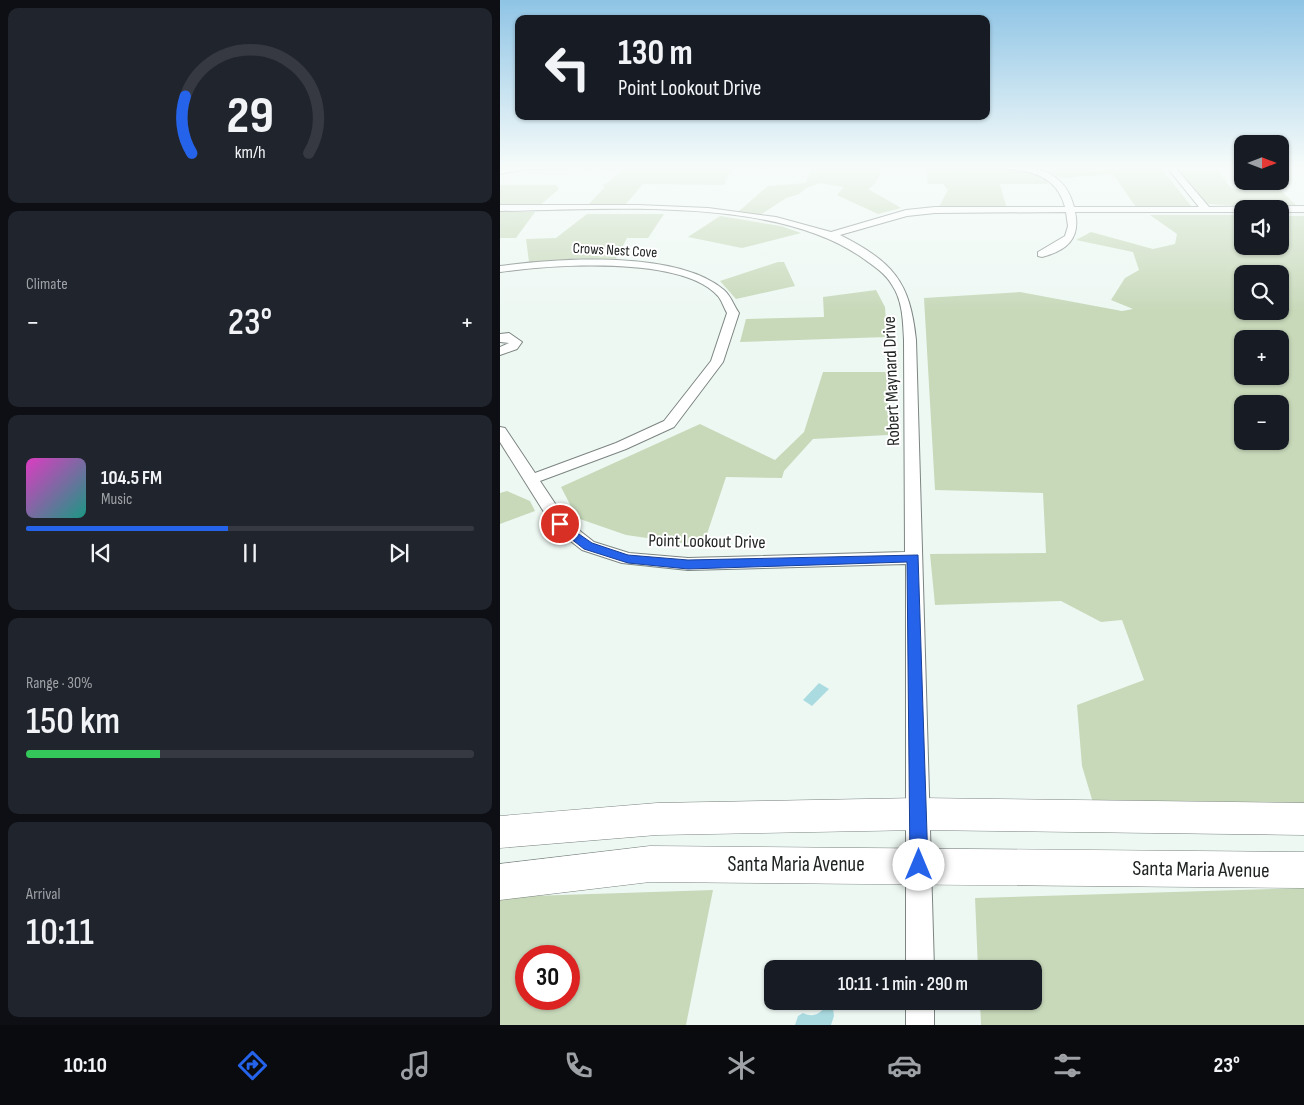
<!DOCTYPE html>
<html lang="en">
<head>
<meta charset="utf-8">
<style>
  :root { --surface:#171b24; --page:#20242c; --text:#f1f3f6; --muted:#9ea1a6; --line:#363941; --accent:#2563eb }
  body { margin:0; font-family:"Sofia Sans Condensed",sans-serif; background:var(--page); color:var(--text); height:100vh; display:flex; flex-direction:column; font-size:19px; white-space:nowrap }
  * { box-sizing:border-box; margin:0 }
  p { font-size:16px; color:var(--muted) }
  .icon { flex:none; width:28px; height:28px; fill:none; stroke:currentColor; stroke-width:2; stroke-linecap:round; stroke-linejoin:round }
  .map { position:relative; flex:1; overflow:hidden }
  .drawer { display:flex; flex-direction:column; gap:8px; padding:8px; background:#0d0f14; width:500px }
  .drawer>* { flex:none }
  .hud { position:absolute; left:15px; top:15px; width:475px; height:105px; border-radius:10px; box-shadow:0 1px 4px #0004; background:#171b24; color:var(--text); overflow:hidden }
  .needle { width:32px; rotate:90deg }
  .controls { position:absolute; left:734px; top:135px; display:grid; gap:10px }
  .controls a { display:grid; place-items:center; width:55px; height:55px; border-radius:10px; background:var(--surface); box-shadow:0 1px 4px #0004; font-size:25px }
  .speed { position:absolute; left:15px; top:945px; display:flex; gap:10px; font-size:25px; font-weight:700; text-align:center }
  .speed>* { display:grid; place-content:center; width:65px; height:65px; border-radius:50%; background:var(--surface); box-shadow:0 1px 4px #0004; line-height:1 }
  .speed .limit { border:8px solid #d22; background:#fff; color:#111 }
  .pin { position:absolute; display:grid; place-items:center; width:42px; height:42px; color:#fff; margin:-21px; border:2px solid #fff; border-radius:50%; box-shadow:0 1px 5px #0007 }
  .me { position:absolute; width:55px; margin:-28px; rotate:0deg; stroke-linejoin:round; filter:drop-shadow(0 0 4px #0008) }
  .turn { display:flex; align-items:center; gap:18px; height:105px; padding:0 20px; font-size:22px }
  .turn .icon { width:65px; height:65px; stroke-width:2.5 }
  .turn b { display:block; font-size:35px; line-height:42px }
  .big { font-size:38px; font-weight:600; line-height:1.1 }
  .drawer .card { flex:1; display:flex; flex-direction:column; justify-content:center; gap:8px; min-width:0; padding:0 18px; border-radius:10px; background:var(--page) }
  .drawer .dial { align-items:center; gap:0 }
  .dial svg { height:130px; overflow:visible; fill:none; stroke:var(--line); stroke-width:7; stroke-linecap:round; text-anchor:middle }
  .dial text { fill:var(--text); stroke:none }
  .song { display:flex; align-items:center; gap:15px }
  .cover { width:60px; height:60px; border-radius:8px; background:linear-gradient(135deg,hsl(310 70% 55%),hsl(170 70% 35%)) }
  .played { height:5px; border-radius:2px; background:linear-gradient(90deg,var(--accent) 45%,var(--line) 45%) }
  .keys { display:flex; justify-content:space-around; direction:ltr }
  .heat { display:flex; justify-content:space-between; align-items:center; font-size:28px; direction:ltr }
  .charge { height:8px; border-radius:4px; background:linear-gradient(90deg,#34c759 30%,var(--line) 0) }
  .trip { position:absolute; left:264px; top:960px; width:278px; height:50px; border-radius:10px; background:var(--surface); box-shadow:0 1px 4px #0004; font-weight:600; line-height:50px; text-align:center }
  .tabs { display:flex; height:80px; justify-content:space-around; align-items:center; background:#090b0e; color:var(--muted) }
  .tabs .icon { width:35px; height:35px }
  .tabs .selected { color:var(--accent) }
  .tabs b { font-size:22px; color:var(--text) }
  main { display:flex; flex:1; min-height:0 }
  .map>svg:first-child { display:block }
  .green { fill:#c8d9ba; fill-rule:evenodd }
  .water { fill:#aadbe1 }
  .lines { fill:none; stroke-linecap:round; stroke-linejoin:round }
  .street-casing { stroke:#7c8581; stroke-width:2 }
  .secondary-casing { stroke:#7c8581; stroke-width:1 }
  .street { fill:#fff; fill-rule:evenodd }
  .secondary { fill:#fff; fill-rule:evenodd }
  .route { fill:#2563eb; stroke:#184099 }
  .labels { text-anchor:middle; stroke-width:4; stroke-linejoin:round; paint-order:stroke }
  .far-street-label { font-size:15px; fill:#202422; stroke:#fff }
  .street-label { font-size:18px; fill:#202422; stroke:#fff }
  .near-street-label { font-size:21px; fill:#202422; stroke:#fff }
</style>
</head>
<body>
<main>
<section class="drawer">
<div class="card dial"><svg viewBox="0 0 100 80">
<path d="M14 69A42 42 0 1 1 86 69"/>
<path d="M14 69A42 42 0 0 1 10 34" stroke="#2563eb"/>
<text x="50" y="56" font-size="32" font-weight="700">29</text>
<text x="50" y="72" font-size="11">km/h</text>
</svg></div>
<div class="card"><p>Climate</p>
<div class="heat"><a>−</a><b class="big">23°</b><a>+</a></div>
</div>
<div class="card">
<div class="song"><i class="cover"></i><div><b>104.5 FM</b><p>Music</p></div></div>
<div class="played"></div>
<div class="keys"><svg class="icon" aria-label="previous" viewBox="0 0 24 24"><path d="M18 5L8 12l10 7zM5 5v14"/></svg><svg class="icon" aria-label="pause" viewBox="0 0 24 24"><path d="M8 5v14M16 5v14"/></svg><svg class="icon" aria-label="next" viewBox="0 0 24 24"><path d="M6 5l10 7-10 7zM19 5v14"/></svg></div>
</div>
<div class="card"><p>Range · 30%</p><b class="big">150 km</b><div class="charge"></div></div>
<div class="card"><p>Arrival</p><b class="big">10:11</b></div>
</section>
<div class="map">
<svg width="804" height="1025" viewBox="0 0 804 1025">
  <rect width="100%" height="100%" fill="#eef8f3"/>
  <g class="green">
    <path d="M567 166H659L692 207H636L613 174 561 178 549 171Z"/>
    <path d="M123 168 232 169 224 185 143 184 124 206 88 205 105 187 102 185 109 182Z"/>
    <path d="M311 168H384L374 185 368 189 401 208 378 214 337 195 344 187 320 183 306 188 299 194 286 198 260 215 238 212 268 186 306 183Z"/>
    <path d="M426 168 518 169 535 172 549 180 547 184H500L506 206 439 207 448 190 443 184H428Z"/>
    <path d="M679 170H718L729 186 735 189 777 187 796 205 781 207 706 204Z"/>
    <path d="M0 185H56L59 189 39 206 0 207Z"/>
    <path d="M0 212H35L16 238H0Z"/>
    <path d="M87 214H164L148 238H127L115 261 29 262 26 239 56 238Z"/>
    <path d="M650 215H742V246H780V216H804V806H594L582 766 577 705 644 680 622 620 601 622 561 601 435 605 430 554 546 553 543 493 435 490 424 298 520 292 622 311 633 309 611 300 625 278 639 270 633 252 576 240 591 232 653 249 675 244 677 234ZM742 274H780V311H742ZM742 339H780V376H742ZM742 404H780V441H742Z"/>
    <path d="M220 216 281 226 301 233 242 248 188 237Z"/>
    <path d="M278 262H284L295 286 236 299 220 281Z"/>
    <path d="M376 290 385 307 387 337 240 342 246 319 324 317 323 297Z"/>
    <path d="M323 372H390L388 435 313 439 284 471 282 478 226 477 203 546 126 535 77 518 61 487 200 424 275 460 304 432Z"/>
    <path d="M7 491 30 501 35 511 0 524V493Z"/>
    <path d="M804 888V1025H481L480 1001H532V969H478L475 898Z"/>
    <path d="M213 890 186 1025H0V897ZM26 956H69V999H26Z"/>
  </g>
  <g class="water">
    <path d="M319 683 329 689 312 706 303 700Z"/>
    <path d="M326 1007 333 1009 334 1016 331 1025H295L298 1016 303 1013C314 1018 318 1014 326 1007Z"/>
  </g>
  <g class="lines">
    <defs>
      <g id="street">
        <path d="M18 166H285L281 168 26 169 0 174V170Z"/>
        <path d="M499 166C533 166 564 168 574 207H699L666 166H674L709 207 804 206V212H780V209H742V212H575C581 239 566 251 542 257L538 256V252L565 236 568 226 566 212 435 213 407 216 340 235C393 262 410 281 416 340L434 969H406V564L188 570 122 563 82 550 54 528 0 442V427L5 428 35 473 116 443 164 421 211 361 227 313C224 308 222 301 218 296 181 255 51 265 0 272V266C58 258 178 250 224 290 231 296 234 306 239 313L223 362 174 427 126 449 40 481 66 520 94 542 129 553 188 558 405 552 404 340C403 322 403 301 392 285 386 274 374 266 364 259 276 195 106 210 0 211V205H138L208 208 276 217 331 232 406 210 435 207H565C559 183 541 173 518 170 512 169 504 170 499 166Z"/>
        <path d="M9 333 22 342 17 349 0 355V347L9 343 0 342V334Z"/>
        <rect x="406" y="1001" width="28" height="24"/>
      </g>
      <g id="secondary">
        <path d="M419 798 804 803V835L419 830 157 835 0 848V816L157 803Z"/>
        <path d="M150 846 804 852V888L150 882 0 900V864Z"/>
      </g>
    </defs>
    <use href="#street" class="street-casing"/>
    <use href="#secondary" class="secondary-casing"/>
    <use href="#street" class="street"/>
    <use href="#secondary" class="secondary"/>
  </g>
  <linearGradient id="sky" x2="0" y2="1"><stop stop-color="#8fc4e5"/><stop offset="0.54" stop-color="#f7fcfa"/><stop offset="1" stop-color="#f7fcfa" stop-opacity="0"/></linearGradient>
  <rect width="804" height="310" fill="url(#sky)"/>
  <path class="route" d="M60 521 92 543 128 555 188 560 418 555 428 865 425 871 419 873 413 871 410 865 407 562 188 569 128 563 84 549 56 527 54 524Z"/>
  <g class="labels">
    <g class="far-street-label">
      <text transform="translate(115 250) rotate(3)" y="5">Crows Nest Cove</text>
    </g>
    <g class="street-label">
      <text transform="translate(391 381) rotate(-92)" y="6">Robert Maynard Drive</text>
      <text transform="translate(207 541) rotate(1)" y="6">Point Lookout Drive</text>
    </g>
    <g class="near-street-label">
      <text x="296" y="871">Santa Maria Avenue</text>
      <text transform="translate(701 869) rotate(1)" y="7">Santa Maria Avenue</text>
    </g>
  </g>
</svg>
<div class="controls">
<a><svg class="needle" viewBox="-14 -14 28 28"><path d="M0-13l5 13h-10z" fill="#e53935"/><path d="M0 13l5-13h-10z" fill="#9ea1a6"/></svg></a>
<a><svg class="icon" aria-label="sound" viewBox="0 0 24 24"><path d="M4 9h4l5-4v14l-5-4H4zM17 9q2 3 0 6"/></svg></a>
<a><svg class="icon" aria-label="search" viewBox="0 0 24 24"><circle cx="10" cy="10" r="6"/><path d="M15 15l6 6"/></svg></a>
<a>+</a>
<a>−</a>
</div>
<div class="speed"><div class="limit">30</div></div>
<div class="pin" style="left:60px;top:524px;background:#d93025"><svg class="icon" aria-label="arrive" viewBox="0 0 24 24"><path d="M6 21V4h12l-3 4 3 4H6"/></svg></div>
<svg class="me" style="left:419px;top:865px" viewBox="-20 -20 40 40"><circle r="19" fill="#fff"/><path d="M0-13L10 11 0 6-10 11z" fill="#2563eb"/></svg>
<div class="trip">10:11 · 1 min · 290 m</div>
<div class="hud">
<div class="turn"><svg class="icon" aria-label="left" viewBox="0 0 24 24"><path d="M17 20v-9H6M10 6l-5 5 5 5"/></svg><div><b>130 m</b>Point Lookout Drive</div></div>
</div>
</div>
</main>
<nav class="tabs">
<b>10:10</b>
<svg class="icon selected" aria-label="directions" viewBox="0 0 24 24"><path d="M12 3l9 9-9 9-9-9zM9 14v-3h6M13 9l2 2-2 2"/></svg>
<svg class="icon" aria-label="music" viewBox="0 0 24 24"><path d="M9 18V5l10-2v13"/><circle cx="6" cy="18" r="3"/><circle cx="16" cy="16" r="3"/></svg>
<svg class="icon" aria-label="phone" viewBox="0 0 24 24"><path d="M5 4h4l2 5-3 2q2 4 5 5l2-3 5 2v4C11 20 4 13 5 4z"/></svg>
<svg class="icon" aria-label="climate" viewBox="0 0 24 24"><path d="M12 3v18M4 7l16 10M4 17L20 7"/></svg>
<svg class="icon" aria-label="car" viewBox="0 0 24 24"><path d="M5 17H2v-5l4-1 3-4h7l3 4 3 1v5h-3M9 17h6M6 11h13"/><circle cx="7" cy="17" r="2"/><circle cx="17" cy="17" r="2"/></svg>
<svg class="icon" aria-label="filters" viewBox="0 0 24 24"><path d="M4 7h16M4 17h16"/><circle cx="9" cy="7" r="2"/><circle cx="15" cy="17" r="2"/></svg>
<b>23°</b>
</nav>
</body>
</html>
